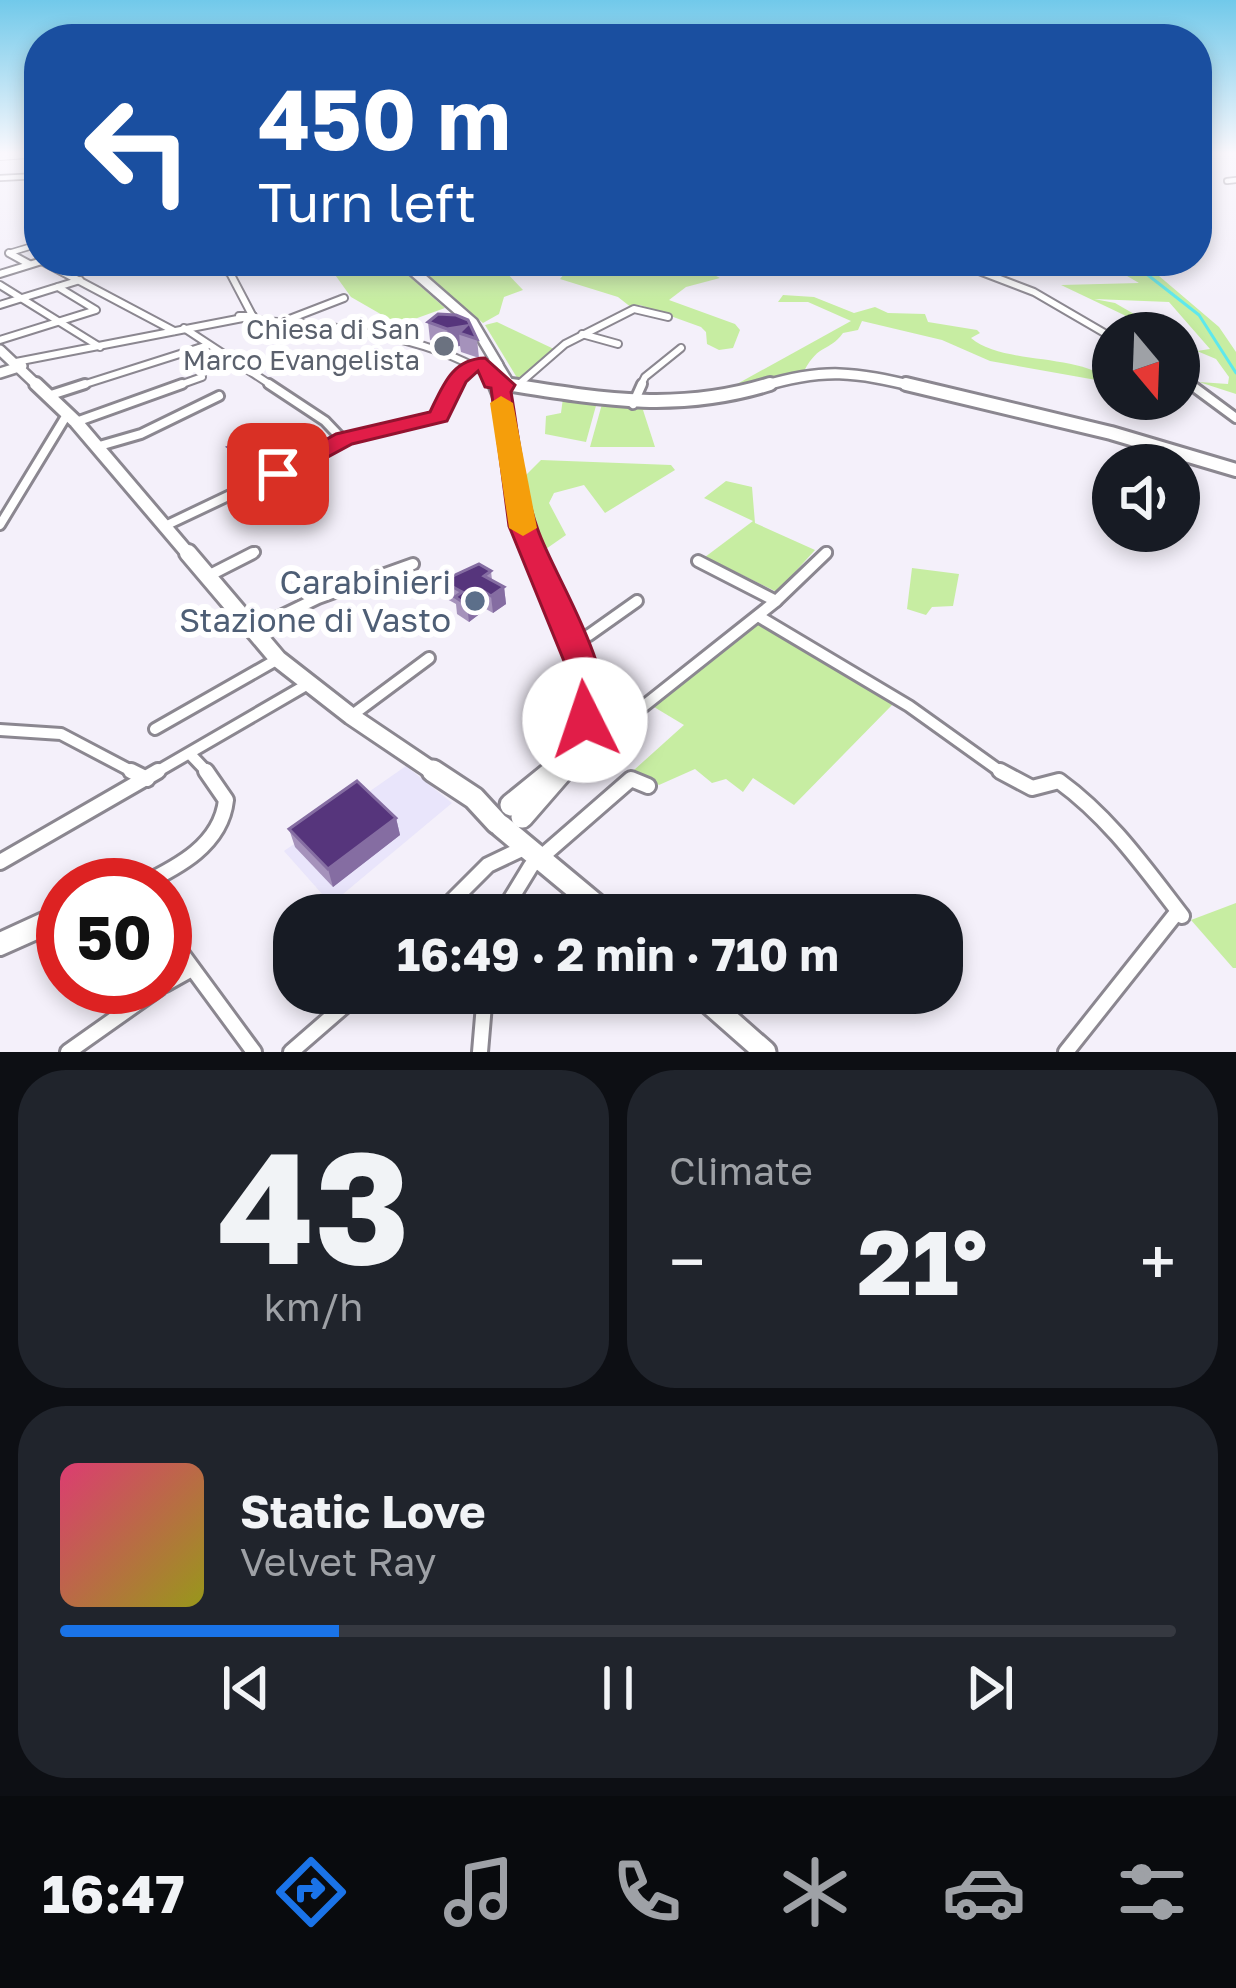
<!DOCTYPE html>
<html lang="en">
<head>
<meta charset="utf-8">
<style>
  :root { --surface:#171b24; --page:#20242c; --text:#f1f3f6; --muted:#9ea1a6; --line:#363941; --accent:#1a73e8 }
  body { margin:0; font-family:"Golos Text",sans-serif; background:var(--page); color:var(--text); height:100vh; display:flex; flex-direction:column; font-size:45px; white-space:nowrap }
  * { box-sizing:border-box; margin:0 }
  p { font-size:39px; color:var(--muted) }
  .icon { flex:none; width:66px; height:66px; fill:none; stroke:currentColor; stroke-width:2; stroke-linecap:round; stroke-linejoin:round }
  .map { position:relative; height:1052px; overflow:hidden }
  .panel { display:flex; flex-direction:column; gap:18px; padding:18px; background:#0d0f14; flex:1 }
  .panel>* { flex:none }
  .hud { position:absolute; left:24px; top:24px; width:1188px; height:252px; border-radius:48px; box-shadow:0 6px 18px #0003; background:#1a4fa0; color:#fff; overflow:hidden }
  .needle { width:78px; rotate:161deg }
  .buttons { position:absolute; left:1092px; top:312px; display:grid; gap:24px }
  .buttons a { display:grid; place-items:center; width:108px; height:108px; border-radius:50%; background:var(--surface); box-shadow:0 6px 18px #0003; font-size:60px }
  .speed { position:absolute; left:36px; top:858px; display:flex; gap:24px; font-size:60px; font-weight:700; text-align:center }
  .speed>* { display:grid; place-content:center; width:156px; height:156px; border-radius:50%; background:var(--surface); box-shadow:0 6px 18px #0003; line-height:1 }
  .speed .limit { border:18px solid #d22; background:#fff; color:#111 }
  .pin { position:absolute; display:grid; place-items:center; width:102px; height:102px; color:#fff; margin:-51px; border-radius:24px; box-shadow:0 6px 18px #0006 }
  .me { position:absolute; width:132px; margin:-66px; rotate:356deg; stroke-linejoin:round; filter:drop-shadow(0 0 9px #0008) }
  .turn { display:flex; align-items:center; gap:42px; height:252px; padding:0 36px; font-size:54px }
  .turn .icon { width:156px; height:156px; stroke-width:2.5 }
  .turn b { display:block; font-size:84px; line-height:102px }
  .big { font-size:90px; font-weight:700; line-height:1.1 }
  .panel .card { flex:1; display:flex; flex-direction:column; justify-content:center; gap:18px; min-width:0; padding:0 42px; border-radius:48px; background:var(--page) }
  .panel .dial { align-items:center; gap:0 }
  .dial b { font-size:156px; line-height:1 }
  .song { display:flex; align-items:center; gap:36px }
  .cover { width:144px; height:144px; border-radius:18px; background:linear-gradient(135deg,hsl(340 70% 55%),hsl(60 70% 35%)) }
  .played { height:12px; border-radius:6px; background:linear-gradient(90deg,var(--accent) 25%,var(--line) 25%) }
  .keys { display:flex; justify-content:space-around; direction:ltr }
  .heat { display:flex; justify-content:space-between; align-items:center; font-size:66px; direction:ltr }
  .panel .tiles { flex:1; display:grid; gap:18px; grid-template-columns:1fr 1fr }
  .card:last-child { grid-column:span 2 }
  .trip { position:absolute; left:273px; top:894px; width:690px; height:120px; border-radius:48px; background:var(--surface); box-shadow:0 6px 18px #0003; font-weight:700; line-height:120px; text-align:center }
  .tab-bar { display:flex; height:192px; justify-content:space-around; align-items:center; background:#090b0e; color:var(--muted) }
  .tab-bar .icon { width:84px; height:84px }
  .tab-bar .active { color:var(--accent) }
  .tab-bar b { font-size:54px; color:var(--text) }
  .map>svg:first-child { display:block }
  .commercial { fill:#e9e5fb }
  .green { fill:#c7eda2 }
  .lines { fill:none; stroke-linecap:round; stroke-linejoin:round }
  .stream { stroke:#5ee8ec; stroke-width:3 }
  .street-far4-casing { stroke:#8b8790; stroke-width:8 }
  .street-far3-casing { stroke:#8b8790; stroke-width:10 }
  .street-far2-casing { stroke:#8b8790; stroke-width:14 }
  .street-far1-casing { stroke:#8b8790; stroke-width:16 }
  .street-casing { stroke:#8b8790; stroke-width:20 }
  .secondary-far4-casing { stroke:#8b8790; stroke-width:10 }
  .secondary-far3-casing { stroke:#8b8790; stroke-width:14 }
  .secondary-far2-casing { stroke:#8b8790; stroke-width:18 }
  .secondary-far1-casing { stroke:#8b8790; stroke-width:22 }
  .secondary-casing { stroke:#8b8790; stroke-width:27 }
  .street-far4 { stroke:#fff; stroke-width:4.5 }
  .street-far3 { stroke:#fff; stroke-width:6 }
  .street-far2 { stroke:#fff; stroke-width:8 }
  .street-far1 { stroke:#fff; stroke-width:10 }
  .street { stroke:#fff; stroke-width:14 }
  .secondary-far4 { stroke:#fff; stroke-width:8 }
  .secondary-far3 { stroke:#fff; stroke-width:9 }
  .secondary-far2 { stroke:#fff; stroke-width:12 }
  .secondary-far1 { stroke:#fff; stroke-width:16 }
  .secondary { stroke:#fff; stroke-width:21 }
  .wall { fill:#a592bb }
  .shaded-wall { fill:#856da2 }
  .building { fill:#56357c; stroke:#856da2; stroke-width:3 }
  .route { fill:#e11d48; stroke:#92132f; stroke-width:3 }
  .slow { fill:#f59e0b }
  .worship-dot { fill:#6b7280; stroke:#fff; stroke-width:4.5 }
  .service-dot { fill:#5c6f8a; stroke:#fff; stroke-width:4.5 }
  .labels { text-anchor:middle; stroke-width:12; stroke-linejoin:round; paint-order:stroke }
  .far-worship-label { font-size:27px; fill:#5b616d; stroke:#fff; text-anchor:end }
  .service-label { font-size:33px; fill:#4e5e75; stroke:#fff; text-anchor:end }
</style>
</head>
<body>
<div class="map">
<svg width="1236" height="1052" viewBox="0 0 1236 1052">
  <rect width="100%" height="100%" fill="#f4f0fa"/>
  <path class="commercial" d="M406 766 452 803 331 904 284 851Z"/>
  <g class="green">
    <path d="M392 261 445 308 398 325 401 328 386 336 352 330 384 316 351 297 333 272Z"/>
    <path d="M411 261H544L553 263 504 270 523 290 504 297 499 314 483 323Z"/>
    <path d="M601 261H687L720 278 686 287 669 300 735 324 740 330 733 348 719 350 707 344 706 332 701 327 640 305 632 308 618 297 560 279 566 272Z"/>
    <path d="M1122 261 1197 265 1152 270 1219 327 1236 352V394L1199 382 1228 384 1229 377 1216 359 1197 351 1210 349 1169 302 1094 299 1115 303 1141 318 1128 324 1121 321 1128 318 1124 315 1061 285 1139 283 1122 273Z"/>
    <path d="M783 295 814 297 854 313 875 307 888 313 925 314 928 322 977 330 980 333 971 338C1004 366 1082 352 1113 383L990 361 942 340 862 321 858 330 843 333C828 353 820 342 804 371L740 394H719L851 321 808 302H778Z"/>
    <path d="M497 322 556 350 519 381 485 325Z"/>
    <path d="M563 398 597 402 586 442 545 434 546 416 561 413Z"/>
    <path d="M706 403 643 410 655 447H590L602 404Z"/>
    <path d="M541 460 671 465 675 470 605 513 584 485 554 493 549 503 566 535 543 551 523 478Z"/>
    <path d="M726 481 752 487 755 523 815 550 777 592 705 557 753 521 704 498Z"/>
    <path d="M912 568 959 574 953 606 932 607 926 615 907 609Z"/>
    <path d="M756 621 894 703 794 805 753 778 743 792 726 779 712 783 695 769 659 785 634 770 684 725 654 707Z"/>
    <path d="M1236 903V968H1233L1191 920Z"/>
  </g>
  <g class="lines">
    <path class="stream" d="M1130 261 1199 315 1236 373"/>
    <defs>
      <g id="street-far4">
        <path d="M0 178 39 176"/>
        <path d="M1227 181 1236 180"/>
        <path d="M14 256 9 253 39 244"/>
      </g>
      <g id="street-far3">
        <path d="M9 253 29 264"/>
        <path d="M42 261 174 331"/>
        <path d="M209 261 230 273 252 315"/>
        <path d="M953 261 1034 292 1113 338"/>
        <path d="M0 274 42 261"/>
        <path d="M0 285 100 347"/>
        <path d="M0 305 80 280"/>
        <path d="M251 320C331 326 419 332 489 375"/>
        <path d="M287 320 344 298"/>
        <path d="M184 328 274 387"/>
        <path d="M582 334 618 344"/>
        <path d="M0 340 96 310 58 287"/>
        <path d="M16 362 253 316H239"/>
        <path d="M1179 376 1194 387"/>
        <path d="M519 384 565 344 634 309 668 317"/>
        <path d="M76 387 208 345"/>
        <path d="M174 387 202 377"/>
        <path d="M453 387 472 365"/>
        <path d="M640 387 645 377 681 348"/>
      </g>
      <g id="street-far2">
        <path d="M1190 384 1236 418"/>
        <path d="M51 395 85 384"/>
        <path d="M633 404 642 384"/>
        <path d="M76 422 182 384"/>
        <path d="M344 439 439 416 454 384"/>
        <path d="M96 447 141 434 219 396"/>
        <path d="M0 525 68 413"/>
        <path d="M165 526 344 441 325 421 269 384"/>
        <path d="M247 556 255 552"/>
        <path d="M823 556 827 552"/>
      </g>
      <g id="street-far1">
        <path d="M208 576 253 553"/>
        <path d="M776 601 826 553"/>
        <path d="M758 616 909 706 1004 774"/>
        <path d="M254 629 318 598 413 564"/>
        <path d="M572 640 589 635 637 601"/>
        <path d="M351 716 429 658"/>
        <path d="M155 729 278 659"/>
        <path d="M0 730 61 734 137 774"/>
        <path d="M577 744 616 728 776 601 698 561"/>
        <path d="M190 754 209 774"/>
        <path d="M153 774 308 684"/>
      </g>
      <g id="street">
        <path d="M131 771 147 779"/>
        <path d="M1000 771 1032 788 1059 781C1110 818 1144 867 1182 916"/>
        <path d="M0 862 158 771"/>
        <path d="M141 885C178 867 221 845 226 800L206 771"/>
        <path d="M438 915 488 865 524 848"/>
        <path d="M501 915 531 866 631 779 648 786"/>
        <path d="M165 931 254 1052"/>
        <path d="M0 940 63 911"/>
        <path d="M0 948 63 920"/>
        <path d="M165 984 190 970"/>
        <path d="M68 1052 160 987"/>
        <path d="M291 1052 359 993"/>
        <path d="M480 1052 485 993"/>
        <path d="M1066 1052 1174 916"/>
      </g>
      <path id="secondary-far4" d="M0 156 39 153"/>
      <g id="secondary-far3">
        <path d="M402 261 473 323 498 365"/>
        <path d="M0 350 39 387"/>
        <path d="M486 364H497L508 382 495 384Z"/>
        <path d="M0 373 22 366"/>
        <path d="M505 384 525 387"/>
        <path d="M760 387C825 367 854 372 918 387"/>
      </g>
      <g id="secondary-far2">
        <path d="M36 384 76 422 190 556"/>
        <path d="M495 384C519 438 513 501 533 556"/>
        <path d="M506 384C600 399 677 413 770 384"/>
        <path d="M906 384 1111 433 1236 470"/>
      </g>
      <g id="secondary-far1">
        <path d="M188 553 278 659 351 716 437 774"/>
        <path d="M532 553C562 625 614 700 559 774"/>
        <path d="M550 774 554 770"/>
      </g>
      <g id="secondary">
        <path d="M433 771 474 798 497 823"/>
        <path d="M511 805 553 771"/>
        <path d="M522 817 562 771"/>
        <path d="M501 826 608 915"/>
        <path d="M698 993 765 1052"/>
      </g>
    </defs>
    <use href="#street-far4" class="street-far4-casing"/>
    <use href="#street-far3" class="street-far3-casing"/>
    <use href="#street-far2" class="street-far2-casing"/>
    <use href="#street-far1" class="street-far1-casing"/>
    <use href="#street" class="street-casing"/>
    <use href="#secondary-far4" class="secondary-far4-casing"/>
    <use href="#secondary-far3" class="secondary-far3-casing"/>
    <use href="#secondary-far2" class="secondary-far2-casing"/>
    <use href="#secondary-far1" class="secondary-far1-casing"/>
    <use href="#secondary" class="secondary-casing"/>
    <use href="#street-far4" class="street-far4"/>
    <use href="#street-far3" class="street-far3"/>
    <use href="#street-far2" class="street-far2"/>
    <use href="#street-far1" class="street-far1"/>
    <use href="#street" class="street"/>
    <use href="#secondary-far4" class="secondary-far4"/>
    <use href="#secondary-far3" class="secondary-far3"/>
    <use href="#secondary-far2" class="secondary-far2"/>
    <use href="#secondary-far1" class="secondary-far1"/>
    <use href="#secondary" class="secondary"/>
  </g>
  <g class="wall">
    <path d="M428 322 477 339 479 358 461 352 460 346 450 347 430 340Z"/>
    <path d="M279 426 300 453 286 459 278 454 242 470 233 463 228 447Z"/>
    <path d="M491 571 492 580 504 587 506 604 493 613 486 609 469 622 457 614 456 604 445 598 442 581Z"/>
    <path d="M396 818 400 835 333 887 295 847 289 829Z"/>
  </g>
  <g class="shaded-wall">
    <path d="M466 326 459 333 460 346 450 347 447 329Z"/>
    <path d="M296 437 300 453 286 459 282 444Z"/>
    <path d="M274 439 278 454 242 470 238 454Z"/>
    <path d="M504 587 506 604 493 613 491 596Z"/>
    <path d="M485 592 486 609 469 622 467 605Z"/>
    <path d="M396 818 400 835 333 887 328 869Z"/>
  </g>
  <g class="building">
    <path d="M438 314 456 315 468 320 477 339 459 333 466 326 447 329 428 322Z"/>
    <path d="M279 426 296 437 282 444 274 439 238 454 228 447Z"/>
    <path d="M479 564 491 571 484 576 504 587 491 596 485 592 467 605 455 597 462 592 442 581Z"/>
    <path d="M357 781 396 818 328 869 289 829Z"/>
  </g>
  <linearGradient id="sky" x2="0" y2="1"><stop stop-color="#71c9ea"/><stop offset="0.51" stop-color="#faf8fd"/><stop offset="1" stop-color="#faf8fd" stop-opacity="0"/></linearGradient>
  <rect width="1236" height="300" fill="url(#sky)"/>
  <path class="route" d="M485 358 515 385 511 392C519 436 522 487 538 530 555 579 624 680 598 730L585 733 573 730 568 720V671L509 526 491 388 485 387 478 371 466 382 447 421 352 444 287 479 278 481 265 474 336 434 430 412C443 385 452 359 485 358Z"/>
  <path class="slow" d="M501 396 513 403 537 528 523 536 509 528 490 403Z"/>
  <circle class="worship-dot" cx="444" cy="346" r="12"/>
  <circle class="service-dot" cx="475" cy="601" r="12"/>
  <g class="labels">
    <g class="far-worship-label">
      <text x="420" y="339">Chiesa di San<tspan x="420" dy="31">Marco Evangelista</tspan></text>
    </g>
    <g class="service-label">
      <text x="451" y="594">Carabinieri<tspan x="451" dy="38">Stazione di Vasto</tspan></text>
    </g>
  </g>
</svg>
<div class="buttons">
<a><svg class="needle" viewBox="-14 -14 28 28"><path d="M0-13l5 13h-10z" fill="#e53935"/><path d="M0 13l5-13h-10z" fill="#9ea1a6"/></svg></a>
<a><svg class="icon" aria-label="sound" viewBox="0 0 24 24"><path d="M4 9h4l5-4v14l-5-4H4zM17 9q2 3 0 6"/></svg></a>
</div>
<div class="speed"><div class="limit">50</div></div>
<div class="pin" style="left:278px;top:474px;background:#d93025"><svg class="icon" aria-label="arrive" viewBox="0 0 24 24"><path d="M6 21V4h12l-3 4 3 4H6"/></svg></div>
<svg class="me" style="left:585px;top:720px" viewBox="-20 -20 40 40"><circle r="19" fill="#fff"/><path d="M0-13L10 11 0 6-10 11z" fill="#e11d48"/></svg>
<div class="trip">16:49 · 2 min · 710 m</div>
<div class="hud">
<div class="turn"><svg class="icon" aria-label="left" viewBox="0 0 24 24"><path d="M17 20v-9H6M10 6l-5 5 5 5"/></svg><div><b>450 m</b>Turn left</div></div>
</div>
</div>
<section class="panel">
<div class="tiles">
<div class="card dial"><b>43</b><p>km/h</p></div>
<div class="card"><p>Climate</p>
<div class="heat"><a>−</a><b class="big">21°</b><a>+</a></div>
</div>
<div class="card">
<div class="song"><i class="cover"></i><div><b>Static Love</b><p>Velvet Ray</p></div></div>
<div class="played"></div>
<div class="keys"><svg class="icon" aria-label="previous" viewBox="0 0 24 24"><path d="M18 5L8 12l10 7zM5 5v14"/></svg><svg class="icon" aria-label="pause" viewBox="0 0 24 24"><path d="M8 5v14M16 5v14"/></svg><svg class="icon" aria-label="next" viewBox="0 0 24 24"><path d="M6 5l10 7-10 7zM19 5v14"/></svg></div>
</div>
</div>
</section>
<nav class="tab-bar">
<b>16:47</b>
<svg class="icon active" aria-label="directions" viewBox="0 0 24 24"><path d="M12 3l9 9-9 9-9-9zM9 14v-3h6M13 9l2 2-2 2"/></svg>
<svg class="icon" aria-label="music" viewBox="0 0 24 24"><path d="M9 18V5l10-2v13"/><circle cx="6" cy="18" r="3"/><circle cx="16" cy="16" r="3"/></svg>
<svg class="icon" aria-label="phone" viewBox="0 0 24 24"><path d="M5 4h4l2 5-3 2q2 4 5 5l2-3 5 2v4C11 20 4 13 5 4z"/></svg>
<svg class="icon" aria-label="climate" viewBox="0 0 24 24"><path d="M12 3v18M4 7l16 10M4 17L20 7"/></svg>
<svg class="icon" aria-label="car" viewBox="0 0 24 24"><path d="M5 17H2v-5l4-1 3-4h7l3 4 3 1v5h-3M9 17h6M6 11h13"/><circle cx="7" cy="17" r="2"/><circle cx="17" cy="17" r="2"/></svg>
<svg class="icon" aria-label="filters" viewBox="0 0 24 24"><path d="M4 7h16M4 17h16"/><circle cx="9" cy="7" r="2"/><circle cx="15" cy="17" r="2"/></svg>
</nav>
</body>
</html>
